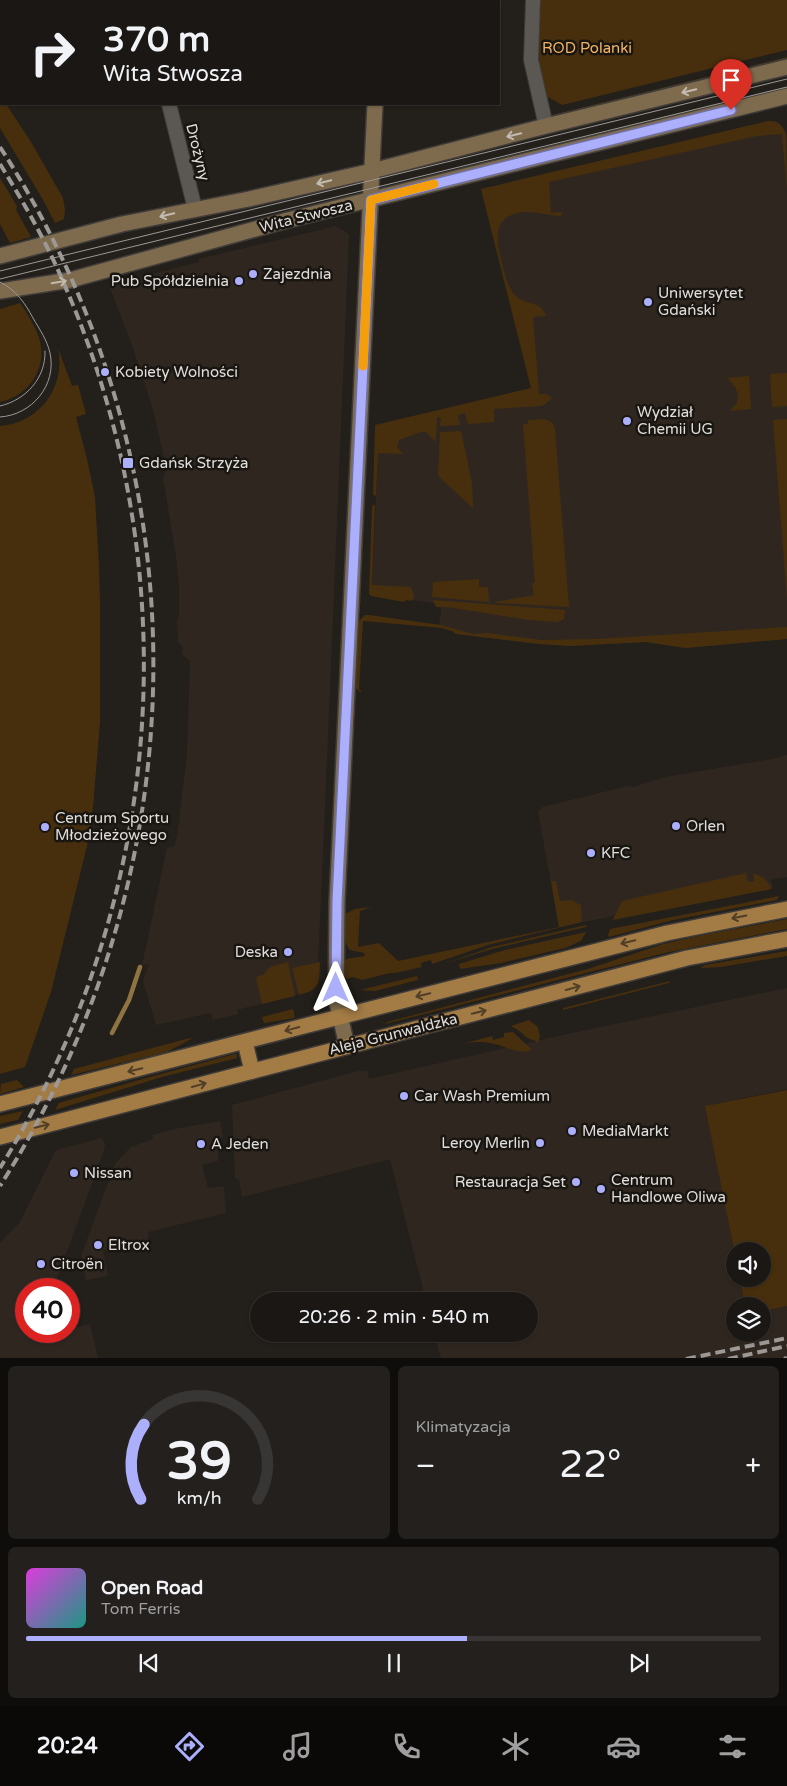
<!DOCTYPE html>
<html lang="pl">
<head>
<meta charset="utf-8">
<style>
  :root { --surface:#1a1714; --page:#23201d; --text:#f1f3f6; --muted:#9f9fa0; --line:#383634; --accent:#acaffb }
  body { margin:0; font-family:"Varela Round",sans-serif; background:var(--page); color:var(--text); height:100vh; display:flex; flex-direction:column; font-size:19px; white-space:nowrap }
  * { box-sizing:border-box; margin:0 }
  p { font-size:16px; color:var(--muted) }
  .icon { flex:none; width:28px; height:28px; fill:none; stroke:currentColor; stroke-width:2; stroke-linecap:round; stroke-linejoin:round }
  .map { position:relative; height:1358px; overflow:hidden }
  .sheet { display:flex; flex-direction:column; gap:8px; padding:8px; background:#0e0d0b; flex:1 }
  .sheet>* { flex:none }
  .hud { position:absolute; left:0px; top:0px; width:500px; height:105px; box-shadow:0 1px 4px #0004,0 0 0 1px var(--line); background:#1a1714; color:var(--text); overflow:hidden }
  .fabs { position:absolute; left:726px; top:1242px; display:grid; gap:10px }
  .fabs a { display:grid; place-items:center; width:45px; height:45px; border-radius:50%; background:var(--surface); box-shadow:0 1px 4px #0004,0 0 0 1px var(--line); font-size:25px }
  .speed { position:absolute; left:15px; top:1278px; display:flex; gap:10px; font-size:25px; font-weight:700; text-align:center }
  .speed>* { display:grid; place-content:center; width:65px; height:65px; border-radius:50%; background:var(--surface); box-shadow:0 1px 4px #0004,0 0 0 1px var(--line); line-height:1 }
  .speed .limit { border:8px solid #d22; background:#fff; color:#111 }
  .pin { position:absolute; display:grid; place-items:center; width:42px; height:42px; color:#fff; margin:-51px -21px; border-radius:50% 50% 50% 0; rotate:-45deg; box-shadow:0 0 5px #0007 }
  .pin .icon { rotate:45deg }
  .me { position:absolute; width:55px; margin:-28px; rotate:0deg; stroke-linejoin:round; filter:drop-shadow(0 0 4px #0008) }
  .turn { display:flex; align-items:center; gap:18px; height:105px; padding:0 20px; font-size:22px }
  .turn .icon { width:65px; height:65px; stroke-width:2.5 }
  .turn b { display:block; font-size:35px; line-height:42px }
  .big { font-size:38px; font-weight:600; line-height:1.1 }
  .sheet .card { flex:1; display:flex; flex-direction:column; justify-content:center; gap:8px; min-width:0; padding:0 18px; border-radius:8px; background:var(--page) }
  .sheet .dial { align-items:center; gap:0 }
  .dial svg { height:130px; overflow:visible; fill:none; stroke:var(--line); stroke-width:7; stroke-linecap:round; text-anchor:middle }
  .dial text { fill:var(--text); stroke:none }
  .song { display:flex; align-items:center; gap:15px }
  .cover { width:60px; height:60px; border-radius:8px; background:linear-gradient(135deg,hsl(300 70% 55%),hsl(170 70% 35%)) }
  .played { height:5px; border-radius:2px; background:linear-gradient(90deg,var(--accent) 60%,var(--line) 60%) }
  .keys { display:flex; justify-content:space-around; direction:ltr }
  .heat { display:flex; justify-content:space-between; align-items:center; font-size:28px; direction:ltr }
  .sheet .tiles { flex:1; display:grid; gap:8px; grid-template-columns:1fr 1fr }
  .card:last-child { grid-column:span 2 }
  .trip { position:absolute; left:250px; top:1292px; width:288px; height:50px; border-radius:25px; background:var(--surface); box-shadow:0 1px 4px #0004,0 0 0 1px var(--line); font-weight:600; line-height:50px; text-align:center }
  .dock { display:flex; height:80px; justify-content:space-around; align-items:center; background:#0a0908; color:var(--muted) }
  .dock .icon { width:35px; height:35px }
  .dock .selected { color:var(--accent) }
  .dock b { font-size:22px; color:var(--text) }
  .map>svg:first-child { display:block }
  .built { fill:#2f271f }
  .green { fill:#472f0d }
  .lines { fill:none; stroke-linecap:round; stroke-linejoin:round }
  .stream { stroke:#907342; stroke-width:4.5 }
  .street-casing { stroke:#3f3c39; stroke-width:16 }
  .secondary-casing { stroke:#3f3c39; stroke-width:18 }
  .primary-casing { stroke:#3f3c39; stroke-width:18 }
  .street { stroke:#5b5853; stroke-width:14 }
  .secondary { stroke:#7e6a4c; stroke-width:15 }
  .primary { stroke:#a27b45; stroke-width:15 }
  .tram { stroke:#9c9896; stroke-width:1 }
  .rail { stroke:#9c9896; stroke-width:4; stroke-dasharray:10 5; stroke-linecap:butt }
  .oneway { stroke:#c3bab0 }
  .oneway2 { stroke:#503e26 }
  .route-casing { stroke:#7072a3; stroke-width:12 }
  .route { stroke:#acaffb; stroke-width:9 }
  .slow { stroke:#f59e0b; stroke-width:9 }
  .poi-dot { fill:#acaffb; stroke:#191612; stroke-width:2 }
  .labels { text-anchor:middle; stroke-width:5; stroke-linejoin:round; paint-order:stroke }
  .park-label { font-size:15px; fill:#f4b563; stroke:#191612 }
  .street-label { font-size:15px; fill:#e0dddb; stroke:#191612 }
  .poi-label { font-size:15px; fill:#e0dddb; stroke:#191612; text-anchor:start }
</style>
</head>
<body>
<div class="map">
<svg width="787" height="1359" viewBox="0 0 787 1359">
  <rect width="100%" height="100%" fill="#231f1b"/>
  <g class="built">
    <path d="M226 0H364L227 1Z"/>
    <path d="M768 121H774L780 124 787 135V639L685 648 646 642 570 646 539 644 456 634 452 631 440 628 441 625H439L441 612 440 604 377 595 372 589 379 425 531 388 481 189Z"/>
    <path d="M336 226 349 234 323 853 318 962 314 989 311 991 237 1010 238 1014 213 1020 211 1013 156 1025 143 981 149 964 142 965 167 848 175 846 179 822 187 753 190 661 182 654 183 647 178 642 177 620 179 616V587L176 556 163 477 167 469 152 406 131 342 109 285 199 262V259Z"/>
    <path d="M787 755V877L771 879 773 888 613 919 614 916 559 927 538 812 542 807 628 786 633 787 665 777 772 759Z"/>
    <path d="M787 988V1089L706 1106 735 1254V1279H740L745 1306H735V1334H762L763 1311 787 1306V1358H441L434 1334H529V1301H426L390 1159 242 1197 239 1179H236L235 1177 232 1105 358 1071H367L369 1079 572 1033Z"/>
    <path d="M220 1121 223 1137 217 1139 218 1161 202 1165 208 1188 224 1186 226 1213 148 1232V1241L103 1250 108 1276 86 1280 81 1256 115 1164 131 1147 153 1139 152 1135 179 1128Z"/>
    <path d="M102 1138 105 1144 104 1151 53 1289H26V1331H69V1329L90 1324 98 1358H0V1243L20 1222 56 1150Z"/>
  </g>
  <g class="green">
    <path d="M539 0H787V50L562 105 546 96 536 56Z"/>
    <path d="M787 57V62L554 117 552 115Z"/>
    <path d="M0 94 1 104H6L31 142 63 198 65 210 64 219 55 223 42 198 0 128Z"/>
    <path d="M768 121C779 121 783 125 786 135L787 190 782 134 757 136 549 182 551 213 562 212V214L560 216C546 215 528 209 514 214 489 222 499 250 503 268 506 278 508 288 516 296 526 306 541 300 546 316L533 317 539 394H546L552 398 544 405 540 406 494 409V422L468 424 465 413 458 415 460 425 440 426 441 418 437 417 436 442 426 432H421L399 440 397 447 403 454 378 453 376 496 373 495 375 425 531 388 481 189Z"/>
    <path d="M0 178 17 206 16 210 31 237 10 243 0 224Z"/>
    <path d="M20 303C28 314 36 328 40 341 47 369 28 396 0 402V309Z"/>
    <path d="M58 348 72 386 78 385 86 414 76 417 87 459 95 497 99 566 100 606V722L93 807 87 846 51 992 25 1067 0 1074V426C40 423 66 387 58 348Z"/>
    <path d="M787 373V406L772 407 770 374Z"/>
    <path d="M749 376 751 409 729 411C744 401 738 388 727 378Z"/>
    <path d="M544 419C551 421 554 423 555 430L569 607 497 603 495 602 534 595 532 583H535L523 424H528V420Z"/>
    <path d="M787 419V599L773 420Z"/>
    <path d="M461 431 472 483 473 508 438 476 440 432Z"/>
    <path d="M374 504 375 507 372 585 411 587 414 596 412 601 406 600 404 602 371 596 369 594 372 506Z"/>
    <path d="M479 579V587H488L489 602 432 597 433 582Z"/>
    <path d="M433 600 565 610 564 619 557 622 529 620 447 607H436Z"/>
    <path d="M365 615H369L441 625 473 634 487 633 541 640 598 639 787 627V639L685 648 646 642 570 646 539 644 456 634 452 631 442 628 363 621 359 689 362 692H360L356 688 358 625 359 621Z"/>
    <path d="M746 873 748 882 754 881 753 874C762 875 768 881 772 889L613 920 622 901Z"/>
    <path d="M551 881H556L560 901 571 900 581 905 582 922 488 945 432 964 431 960 421 963 422 967 395 973H390L362 980 353 977 347 979 344 976 343 962 346 959 365 956 364 953 350 950C342 940 344 927 345 914L355 909 372 907 360 911 358 947 379 943 398 961 559 927Z"/>
    <path d="M779 896 777 900 673 920 609 937 608 935 610 929Z"/>
    <path d="M787 919V929L669 952 385 1024 387 1022 591 968 663 944 703 935Z"/>
    <path d="M586 925V927L492 949 443 964 492 947Z"/>
    <path d="M586 932 581 941 565 948 501 963 460 969 459 964 505 950Z"/>
    <path d="M787 951V956L721 967 700 968 705 965Z"/>
    <path d="M288 962 295 996 262 1004 256 977 263 975 270 967Z"/>
    <path d="M320 962C319 983 321 989 299 995L292 968Z"/>
    <path d="M417 976 418 980 375 991 360 990Z"/>
    <path d="M670 981 669 983 563 1010V1008Z"/>
    <path d="M293 1009 295 1018 264 1023 262 1017Z"/>
    <path d="M529 1020 538 1027 540 1037 538 1043C534 1039 530 1040 526 1037 521 1032 517 1029 511 1026Z"/>
    <path d="M513 1032 532 1050C518 1055 504 1045 490 1043 481 1041 471 1042 462 1044L492 1036 493 1040 504 1037V1033Z"/>
    <path d="M193 1038 167 1052 71 1075 74 1069 186 1039Z"/>
    <path d="M235 1054 237 1055V1058L162 1077 55 1110 59 1103 146 1078Z"/>
    <path d="M17 1080 24 1087 0 1094 1 1084Z"/>
    <path d="M787 1090V1306L763 1311 762 1306H745L740 1279H762V1251H735V1254L705 1106Z"/>
    <path d="M23 1111 18 1120 0 1124V1116Z"/>
  </g>
  <g class="lines">
    <path class="stream" d="M112 1033 129 1000 140 967"/>
    <defs>
      <g id="street">
        <path d="M66 0 67 1"/>
        <path d="M533 0 531 60 546 126"/>
        <path d="M169 104 195 209"/>
      </g>
      <g id="secondary">
        <path d="M379 1V0"/>
        <path d="M0 256 122 224 249 199 372 171 546 126 787 67"/>
        <path d="M0 291 70 280 288 220 787 96"/>
        <path d="M347 1046 336 998 337 902 375 104"/>
      </g>
      <g id="primary">
        <path d="M245 1042 252 1071"/>
        <path d="M0 1104 667 933 787 909"/>
        <path d="M0 1137 687 958 787 939"/>
      </g>
    </defs>
    <use href="#street" class="street-casing"/>
    <use href="#secondary" class="secondary-casing"/>
    <use href="#primary" class="primary-casing"/>
    <use href="#street" class="street"/>
    <use href="#secondary" class="secondary"/>
    <use href="#primary" class="primary"/>
    <g class="tram">
      <path d="M0 271 787 79"/>
      <path d="M0 279 787 87"/>
      <path d="M0 282C16 290 25 303 33 318 40 330 47 340 50 353 57 385 32 415 0 417"/>
      <path d="M0 406C26 400 46 378 45 351"/>
    </g>
    <g class="rail">
      <path d="M0 147C206 465 203 867 0 1186"/>
      <path d="M0 164C24 203 47 243 65 286 190 573 165 902 0 1168"/>
      <path d="M686 1359 787 1338"/>
      <path d="M728 1359 787 1346"/>
      <path d="M784 1359 787 1358"/>
    </g>
  </g>
  <defs><path id="oneway-shaft" d="M-6 0H5M1.5-3L5.5 0L1.5 3" fill="none" stroke-width="1.6" stroke-linecap="round" stroke-linejoin="round" transform="scale(1.25)"/></defs>
  <g class="oneway">
    <use href="#oneway-shaft" transform="translate(689 91) rotate(166)"/>
    <use href="#oneway-shaft" transform="translate(514 135) rotate(166)"/>
    <use href="#oneway-shaft" transform="translate(324 182) rotate(167)"/>
    <use href="#oneway-shaft" transform="translate(167 215) rotate(167)"/>
    <use href="#oneway-shaft" transform="translate(59 282) rotate(-9)"/>
  </g>
  <g class="oneway2">
    <use href="#oneway-shaft" transform="translate(739 917) rotate(168)"/>
    <use href="#oneway-shaft" transform="translate(628 942) rotate(166)"/>
    <use href="#oneway-shaft" transform="translate(573 988) rotate(-15)"/>
    <use href="#oneway-shaft" transform="translate(423 995) rotate(166)"/>
    <use href="#oneway-shaft" transform="translate(479 1012) rotate(-14)"/>
    <use href="#oneway-shaft" transform="translate(292 1029) rotate(165)"/>
    <use href="#oneway-shaft" transform="translate(135 1070) rotate(166)"/>
    <use href="#oneway-shaft" transform="translate(199 1085) rotate(-15)"/>
    <use href="#oneway-shaft" transform="translate(42 1126) rotate(-14)"/>
  </g>
  <g class="lines">
    <defs>
      <path id="route" d="M336 988 337 902 371 200 731 110"/>
    </defs>
    <use href="#route" class="route-casing"/>
    <use href="#route" class="route"/>
    <path class="slow" d="M363 366 371 200 434 184"/>
  </g>
  <g class="poi-dot">
    <circle cx="253" cy="274" r="5"/>
    <circle cx="239" cy="281" r="5"/>
    <circle cx="648" cy="302" r="5"/>
    <circle cx="105" cy="372" r="5"/>
    <circle cx="627" cy="421" r="5"/>
    <rect x="122" y="457" width="12" height="12" rx="2.5"/>
    <circle cx="676" cy="826" r="5"/>
    <circle cx="45" cy="827" r="5"/>
    <circle cx="591" cy="853" r="5"/>
    <circle cx="288" cy="952" r="5"/>
    <circle cx="404" cy="1096" r="5"/>
    <circle cx="572" cy="1131" r="5"/>
    <circle cx="540" cy="1143" r="5"/>
    <circle cx="201" cy="1144" r="5"/>
    <circle cx="74" cy="1173" r="5"/>
    <circle cx="576" cy="1182" r="5"/>
    <circle cx="601" cy="1189" r="5"/>
    <circle cx="98" cy="1245" r="5"/>
    <circle cx="41" cy="1264" r="5"/>
  </g>
  <g class="labels">
    <g class="park-label">
      <text x="587" y="53">ROD Polanki</text>
    </g>
    <g class="street-label">
      <text transform="translate(198 152) rotate(76)" y="5">Drożyny</text>
      <text transform="translate(306 216) rotate(-14)" y="5">Wita Stwosza</text>
      <text transform="translate(393 1034) rotate(-14)" y="5">Aleja Grunwaldzka</text>
    </g>
    <g class="poi-label">
      <text x="263" y="279">Zajezdnia</text>
      <text x="229" y="286" text-anchor="end">Pub Spółdzielnia</text>
      <text x="658" y="298">Uniwersytet<tspan x="658" dy="17">Gdański</tspan></text>
      <text x="115" y="377">Kobiety Wolności</text>
      <text x="637" y="417">Wydział<tspan x="637" dy="17">Chemii UG</tspan></text>
      <text x="139" y="468">Gdańsk Strzyża</text>
      <text x="55" y="823">Centrum Sportu<tspan x="55" dy="17">Młodzieżowego</tspan></text>
      <text x="686" y="831">Orlen</text>
      <text x="601" y="858">KFC</text>
      <text x="278" y="957" text-anchor="end">Deska</text>
      <text x="414" y="1101">Car Wash Premium</text>
      <text x="582" y="1136">MediaMarkt</text>
      <text x="530" y="1148" text-anchor="end">Leroy Merlin</text>
      <text x="211" y="1149">A Jeden</text>
      <text x="84" y="1178">Nissan</text>
      <text x="611" y="1185">Centrum<tspan x="611" dy="17">Handlowe Oliwa</tspan></text>
      <text x="566" y="1187" text-anchor="end">Restauracja Set</text>
      <text x="108" y="1250">Eltrox</text>
      <text x="51" y="1269">Citroën</text>
    </g>
  </g>
</svg>
<div class="fabs">
<a><svg class="icon" aria-label="sound" viewBox="0 0 24 24"><path d="M4 9h4l5-4v14l-5-4H4zM17 9q2 3 0 6"/></svg></a>
<a><svg class="icon" aria-label="layers" viewBox="0 0 24 24"><path d="M12 4l9 5-9 5-9-5zM3 14l9 5 9-5"/></svg></a>
</div>
<div class="speed"><div class="limit">40</div></div>
<div class="pin" style="left:731px;top:110px;background:#d93025"><svg class="icon" aria-label="arrive" viewBox="0 0 24 24"><path d="M6 21V4h12l-3 4 3 4H6"/></svg></div>
<svg class="me" style="left:336px;top:988px" viewBox="-20 -20 40 40"><path d="M0-17L14 15 0 8-14 15z" fill="#acaffb" stroke="#fff" stroke-width="4"/></svg>
<div class="trip">20:26 · 2 min · 540 m</div>
<div class="hud">
<div class="turn"><svg class="icon" aria-label="right" viewBox="0 0 24 24"><path d="M7 20v-9h11M14 6l5 5-5 5"/></svg><div><b>370 m</b>Wita Stwosza</div></div>
</div>
</div>
<section class="sheet">
<div class="tiles">
<div class="card dial"><svg viewBox="0 0 100 80">
<path d="M14 69A42 42 0 1 1 86 69"/>
<path d="M14 69A42 42 0 0 1 16 23" stroke="#acaffb"/>
<text x="50" y="56" font-size="32" font-weight="700">39</text>
<text x="50" y="72" font-size="11">km/h</text>
</svg></div>
<div class="card"><p>Klimatyzacja</p>
<div class="heat"><a>−</a><b class="big">22°</b><a>+</a></div>
</div>
<div class="card">
<div class="song"><i class="cover"></i><div><b>Open Road</b><p>Tom Ferris</p></div></div>
<div class="played"></div>
<div class="keys"><svg class="icon" aria-label="previous" viewBox="0 0 24 24"><path d="M18 5L8 12l10 7zM5 5v14"/></svg><svg class="icon" aria-label="pause" viewBox="0 0 24 24"><path d="M8 5v14M16 5v14"/></svg><svg class="icon" aria-label="next" viewBox="0 0 24 24"><path d="M6 5l10 7-10 7zM19 5v14"/></svg></div>
</div>
</div>
</section>
<nav class="dock">
<b>20:24</b>
<svg class="icon selected" aria-label="directions" viewBox="0 0 24 24"><path d="M12 3l9 9-9 9-9-9zM9 14v-3h6M13 9l2 2-2 2"/></svg>
<svg class="icon" aria-label="music" viewBox="0 0 24 24"><path d="M9 18V5l10-2v13"/><circle cx="6" cy="18" r="3"/><circle cx="16" cy="16" r="3"/></svg>
<svg class="icon" aria-label="phone" viewBox="0 0 24 24"><path d="M5 4h4l2 5-3 2q2 4 5 5l2-3 5 2v4C11 20 4 13 5 4z"/></svg>
<svg class="icon" aria-label="climate" viewBox="0 0 24 24"><path d="M12 3v18M4 7l16 10M4 17L20 7"/></svg>
<svg class="icon" aria-label="car" viewBox="0 0 24 24"><path d="M5 17H2v-5l4-1 3-4h7l3 4 3 1v5h-3M9 17h6M6 11h13"/><circle cx="7" cy="17" r="2"/><circle cx="17" cy="17" r="2"/></svg>
<svg class="icon" aria-label="filters" viewBox="0 0 24 24"><path d="M4 7h16M4 17h16"/><circle cx="9" cy="7" r="2"/><circle cx="15" cy="17" r="2"/></svg>
</nav>
</body>
</html>
